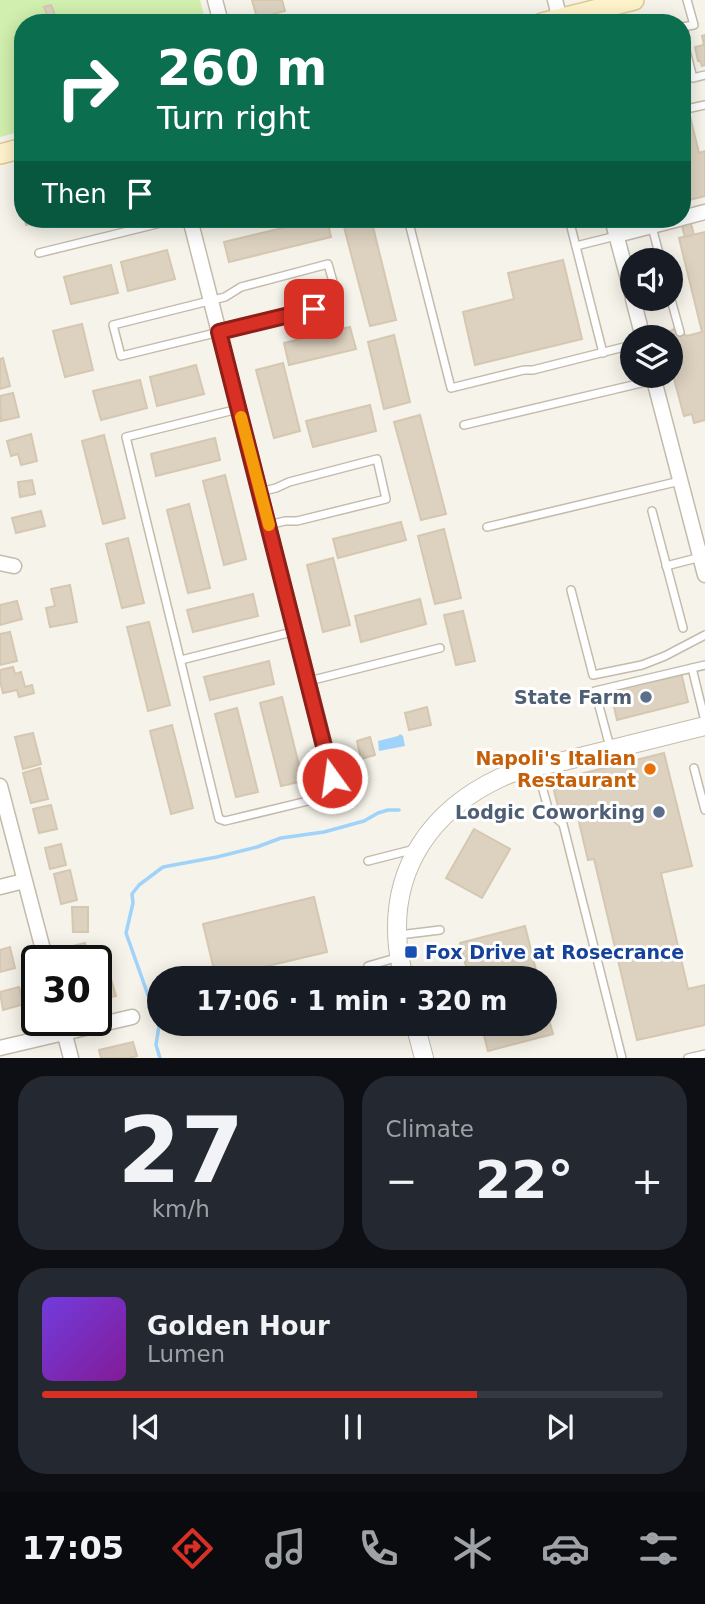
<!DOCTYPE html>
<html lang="en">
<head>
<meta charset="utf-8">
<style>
  :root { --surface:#171b24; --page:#242831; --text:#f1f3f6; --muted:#9ea1a6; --line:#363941; --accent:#d93025 }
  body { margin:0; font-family:"DejaVu Sans",sans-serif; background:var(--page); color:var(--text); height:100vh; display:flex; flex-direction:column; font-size:26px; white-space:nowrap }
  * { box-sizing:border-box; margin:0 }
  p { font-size:23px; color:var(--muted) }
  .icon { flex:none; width:38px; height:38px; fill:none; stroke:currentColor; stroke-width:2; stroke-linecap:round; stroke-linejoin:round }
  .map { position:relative; height:1058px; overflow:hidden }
  .panel { display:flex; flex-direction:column; gap:18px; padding:18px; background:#0d0f14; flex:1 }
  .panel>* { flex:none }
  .banner { position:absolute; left:14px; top:14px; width:677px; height:214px; border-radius:28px; box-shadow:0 4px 18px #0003; background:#0b6e4f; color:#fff; overflow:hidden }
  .tools { position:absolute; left:620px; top:248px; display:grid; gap:14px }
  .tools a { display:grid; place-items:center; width:63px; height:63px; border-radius:50%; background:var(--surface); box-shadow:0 4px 18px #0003; font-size:35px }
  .speed { position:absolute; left:21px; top:945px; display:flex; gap:14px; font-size:35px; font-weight:700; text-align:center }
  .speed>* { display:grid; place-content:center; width:91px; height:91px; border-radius:50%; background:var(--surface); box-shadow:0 4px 18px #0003; line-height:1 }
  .speed .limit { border:4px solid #111; border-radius:10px; background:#fff; color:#111 }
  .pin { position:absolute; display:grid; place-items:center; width:60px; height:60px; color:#fff; margin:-30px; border-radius:14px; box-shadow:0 4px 10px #0006 }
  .me { position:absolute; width:77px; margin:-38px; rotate:346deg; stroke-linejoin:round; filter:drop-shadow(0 0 5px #0008) }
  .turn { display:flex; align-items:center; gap:24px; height:147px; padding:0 28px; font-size:32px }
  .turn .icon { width:91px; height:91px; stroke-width:2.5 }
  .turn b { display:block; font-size:49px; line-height:60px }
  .then { display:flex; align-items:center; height:66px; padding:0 28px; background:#0003; gap:14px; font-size:26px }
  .big { font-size:52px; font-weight:700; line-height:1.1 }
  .panel .card { flex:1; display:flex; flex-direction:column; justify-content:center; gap:10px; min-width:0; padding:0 24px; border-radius:28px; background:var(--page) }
  .panel .dial { align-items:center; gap:0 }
  .dial b { font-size:91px; line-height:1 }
  .song { display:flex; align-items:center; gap:21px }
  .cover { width:84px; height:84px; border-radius:10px; background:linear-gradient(135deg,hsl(260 70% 55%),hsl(290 70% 35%)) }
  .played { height:7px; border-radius:4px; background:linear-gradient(90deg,var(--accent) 70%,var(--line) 70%) }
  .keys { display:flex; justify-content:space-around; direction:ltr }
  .heat { display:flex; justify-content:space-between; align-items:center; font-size:38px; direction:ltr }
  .panel .tiles { flex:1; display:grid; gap:18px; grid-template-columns:1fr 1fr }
  .card:last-child { grid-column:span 2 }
  .trip { position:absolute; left:147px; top:966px; width:410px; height:70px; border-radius:35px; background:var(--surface); box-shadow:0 4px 18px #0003; font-weight:700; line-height:70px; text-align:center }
  .dock { display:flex; height:112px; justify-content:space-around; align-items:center; background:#090b0e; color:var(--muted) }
  .dock .icon { width:49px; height:49px }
  .dock .current { color:var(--accent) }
  .dock b { font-size:32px; color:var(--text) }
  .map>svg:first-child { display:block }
  .green { fill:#d1efae }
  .water { fill:#a0d3f9 }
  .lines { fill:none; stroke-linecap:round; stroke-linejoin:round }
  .stream { stroke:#a0d3f9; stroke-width:3.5 }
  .building { fill:#ddd2c0; stroke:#d5c7b0; stroke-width:2 }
  .service-casing { stroke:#c3bbab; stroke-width:10 }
  .minor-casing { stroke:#c3bbab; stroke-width:17 }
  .tertiary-casing { stroke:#c3bbab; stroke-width:20 }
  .secondary-casing { stroke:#dcca94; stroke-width:22 }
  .service { stroke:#fff; stroke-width:7 }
  .minor { stroke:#fff; stroke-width:14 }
  .tertiary { stroke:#fff; stroke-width:18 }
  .secondary { stroke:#fff3cb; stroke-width:19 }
  .route-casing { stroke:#8d1f18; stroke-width:18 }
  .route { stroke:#d93025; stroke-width:12 }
  .slow { stroke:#f59e0b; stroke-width:12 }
  .service-dot { fill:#5c6f8a; stroke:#fff; stroke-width:2.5 }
  .food-dot { fill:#e8710a; stroke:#fff; stroke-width:2.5 }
  .transit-dot { fill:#1a4fb4; stroke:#fff; stroke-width:2.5 }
  .labels { text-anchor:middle; stroke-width:6; stroke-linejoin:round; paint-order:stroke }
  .service-label { font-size:19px; font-weight:bold; fill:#4e5e75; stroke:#fff; text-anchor:end }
  .food-label { font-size:19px; font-weight:bold; fill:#c56008; stroke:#fff; text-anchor:end }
  .transit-label { font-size:19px; font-weight:bold; fill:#164399; stroke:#fff; text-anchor:start }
</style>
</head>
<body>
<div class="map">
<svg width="705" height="1058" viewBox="0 0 705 1058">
  <rect width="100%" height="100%" fill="#f6f3ea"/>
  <path class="green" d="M0 0H200L206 23H23V131L0 137Z"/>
  <path class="water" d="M400 734 403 736 405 746 379 751 378 741 398 736Z"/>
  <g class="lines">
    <path class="stream" d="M160 1058 156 1045 159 1026 126 933 133 903 132 894 139 885 163 867 217 857 257 847 281 838 324 832 364 821 378 813 388 810H399"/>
  </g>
  <g class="building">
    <path d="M252 0H282L285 11 257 18Z"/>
    <path d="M51 5 55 15 48 17 44 7Z"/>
    <path d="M705 35V65L702 66 700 61H698L695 47 704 45 702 36Z"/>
    <path d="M686 100 699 153 705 151V196L682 202V101Z"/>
    <path d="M685 201 694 235 685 237 680 219H682V202Z"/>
    <path d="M25 219H52L26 225Z"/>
    <path d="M320 219H327L331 237 229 262 224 242Z"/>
    <path d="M371 219 396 320 370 326 344 227Z"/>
    <path d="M705 232V420L694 423 692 414 684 416 670 364V355L679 353 678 350 670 345V338L666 337 669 332 674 329 687 336 702 332 679 238Z"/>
    <path d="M167 250 175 279 128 291 121 262Z"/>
    <path d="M563 260 582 339 475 365 463 312 514 299 508 273Z"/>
    <path d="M111 265 118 293 71 304 64 277Z"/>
    <path d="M82 324 93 370 65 377 53 331Z"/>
    <path d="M350 327 356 349 289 365 284 343Z"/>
    <path d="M394 335 410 402 384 409 368 342Z"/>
    <path d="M3 358 10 386 0 389V359Z"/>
    <path d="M283 363 300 431 274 438 256 370Z"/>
    <path d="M196 365 204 394 157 406 150 377Z"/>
    <path d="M140 380 147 408 101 420 93 391Z"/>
    <path d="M13 393 19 417 1 421 0 396Z"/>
    <path d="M370 405 376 431 313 447 306 421Z"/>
    <path d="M420 415 446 514 421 520 394 422Z"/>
    <path d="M31 434 37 461 21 465 18 454 11 456 7 441Z"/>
    <path d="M104 435 125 518 103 524 82 441Z"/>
    <path d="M215 438 220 460 156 476 151 454Z"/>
    <path d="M225 475 246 559 224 565 203 481Z"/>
    <path d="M32 480 35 494 20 497 18 482Z"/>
    <path d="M189 504 210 588 188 593 167 510Z"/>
    <path d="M41 511 45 526 16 533 12 518Z"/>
    <path d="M401 522 406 540 338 558 333 539Z"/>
    <path d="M444 529 461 598 435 604 418 536Z"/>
    <path d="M128 538 144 603 122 608 106 544Z"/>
    <path d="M333 558 350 625 323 632 307 565Z"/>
    <path d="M70 585 77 622 50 627 46 608 55 606 51 589Z"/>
    <path d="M253 594 258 616 193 632 187 610Z"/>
    <path d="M420 599 426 624 361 642 355 616Z"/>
    <path d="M17 601 22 619 0 625V605Z"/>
    <path d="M463 611 475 661 456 665 444 615Z"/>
    <path d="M149 622 170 705 148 711 127 627Z"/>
    <path d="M10 632 17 661 0 665V634Z"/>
    <path d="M269 661 274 684 210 700 204 677Z"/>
    <path d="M13 667 15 674 21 672 25 687 32 685 34 693 19 697 17 690 3 693 0 681V670Z"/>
    <path d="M681 672 688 702 617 720 610 689Z"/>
    <path d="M282 697 303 781 281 786 260 703Z"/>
    <path d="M427 707 431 725 409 730 405 713Z"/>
    <path d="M237 708 258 792 236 797 215 714Z"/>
    <path d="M172 725 193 808 171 814 150 731Z"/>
    <path d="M33 733 41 764 23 769 15 737Z"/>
    <path d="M370 737 375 755 361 759 357 741Z"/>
    <path d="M664 753 692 866 661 873 688 989 705 985V1025L637 1040 594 859 588 860 575 805 559 810 553 787 569 783 568 777Z"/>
    <path d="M40 768 48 799 31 803 23 773Z"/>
    <path d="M51 805 57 829 39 833 33 809Z"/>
    <path d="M474 829 510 849 482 898 446 878Z"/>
    <path d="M61 844 66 865 50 869 45 848Z"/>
    <path d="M70 870 77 900 61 904 54 874Z"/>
    <path d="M314 897 327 952 216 978 203 924Z"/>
    <path d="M72 907H88V932H73Z"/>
    <path d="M525 926 538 978H469L460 943Z"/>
    <path d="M85 943 90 961H73L69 947Z"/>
    <path d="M10 947 15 968 0 972V950Z"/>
    <path d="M111 979 116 996 96 1000V983Z"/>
    <path d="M19 987 24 1004 3 1010 0 992Z"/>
    <path d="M544 1002 553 1034 488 1051 481 1024H544Z"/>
    <path d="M133 1042 137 1056 129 1058H101L99 1050Z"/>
  </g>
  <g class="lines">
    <defs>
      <g id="service">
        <path d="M407 20 408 23"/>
        <path d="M682 27 694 25 687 0"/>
        <path d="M682 35 693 78 705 75"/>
        <path d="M682 110 705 105"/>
        <path d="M408 219 451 388 524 370H533L632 345"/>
        <path d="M569 219 603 353"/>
        <path d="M652 227 661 261"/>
        <path d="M576 246 616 236"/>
        <path d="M39 253 177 219"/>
        <path d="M328 264 339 303 121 356 113 325 225 297 241 287Z"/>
        <path d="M670 296 680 332"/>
        <path d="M670 346H671"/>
        <path d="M238 409 126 437 219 819 225 821 316 799 328 793 333 784"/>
        <path d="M464 425 654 380"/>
        <path d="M260 492 276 488 289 482 377 459 386 499 297 521H285L269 525"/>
        <path d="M652 511 683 628"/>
        <path d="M487 527 680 481"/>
        <path d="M666 566 701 557"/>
        <path d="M571 590 593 675 642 665 665 656 705 635"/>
        <path d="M181 660 296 631"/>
        <path d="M692 668 705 721"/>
        <path d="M309 681 440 648"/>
        <path d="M610 747 595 691 705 665"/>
        <path d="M537 768 549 812 563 824 622 1058"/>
        <path d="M694 768 705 810"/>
        <path d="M368 861 415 849"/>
        <path d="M399 935 440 930"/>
        <path d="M368 966 399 957"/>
        <path d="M688 1058 705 1054"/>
      </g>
      <g id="minor">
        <path d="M215 0 221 23"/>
        <path d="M555 0 561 23"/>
        <path d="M682 218 705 212"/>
        <path d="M190 219 337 794"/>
        <path d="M612 219 632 294"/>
        <path d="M617 235 679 219"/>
        <path d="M633 299 643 338"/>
        <path d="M653 376 705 575"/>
        <path d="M0 563 14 566"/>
        <path d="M0 786 46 961"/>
        <path d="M0 887 24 881"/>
        <path d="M61 1020 71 1058"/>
        <path d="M0 1048 132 1017"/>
      </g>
      <g id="tertiary">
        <path d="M404 978C402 968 399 957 398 947 390 868 432 809 502 777 521 768 544 765 564 761 611 749 658 738 705 726"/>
        <path d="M415 1024 424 1058"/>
      </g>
      <g id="secondary">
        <path d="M542 23 634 0"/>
        <path d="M0 154 23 148"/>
      </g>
    </defs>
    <use href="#service" class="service-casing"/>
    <use href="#minor" class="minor-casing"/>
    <use href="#tertiary" class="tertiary-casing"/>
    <use href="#secondary" class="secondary-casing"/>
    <use href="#service" class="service"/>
    <use href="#minor" class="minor"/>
    <use href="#tertiary" class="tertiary"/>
    <use href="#secondary" class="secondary"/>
  </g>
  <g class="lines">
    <defs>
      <path id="route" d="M314 309 219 332 332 778"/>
    </defs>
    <use href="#route" class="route-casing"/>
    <use href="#route" class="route"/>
    <path class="slow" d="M241 417 269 525"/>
  </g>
  <g class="service-dot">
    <circle cx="646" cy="697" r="7"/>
    <circle cx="659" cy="812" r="7"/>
  </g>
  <circle class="food-dot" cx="650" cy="769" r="7"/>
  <rect class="transit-dot" x="404" y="945" width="14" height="14" rx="3.5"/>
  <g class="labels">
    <g class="service-label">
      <text x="632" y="704">State Farm</text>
      <text x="645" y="819">Lodgic Coworking</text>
    </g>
    <g class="food-label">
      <text x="636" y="765">Napoli's Italian<tspan x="636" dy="22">Restaurant</tspan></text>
    </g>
    <g class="transit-label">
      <text x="425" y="959">Fox Drive at Rosecrance</text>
    </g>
  </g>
</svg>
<div class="tools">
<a><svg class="icon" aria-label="sound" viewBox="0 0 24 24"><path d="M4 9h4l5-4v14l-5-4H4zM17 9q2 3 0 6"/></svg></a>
<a><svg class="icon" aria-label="layers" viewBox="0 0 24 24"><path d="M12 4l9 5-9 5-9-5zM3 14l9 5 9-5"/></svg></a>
</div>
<div class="speed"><div class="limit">30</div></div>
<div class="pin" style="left:314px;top:309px;background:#d93025"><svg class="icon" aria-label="arrive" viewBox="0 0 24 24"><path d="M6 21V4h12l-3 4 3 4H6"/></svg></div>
<svg class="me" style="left:332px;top:778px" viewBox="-20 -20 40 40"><circle r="17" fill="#d93025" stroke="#fff" stroke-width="3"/><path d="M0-11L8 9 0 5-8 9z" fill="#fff"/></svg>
<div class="trip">17:06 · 1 min · 320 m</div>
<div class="banner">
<div class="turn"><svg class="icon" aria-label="right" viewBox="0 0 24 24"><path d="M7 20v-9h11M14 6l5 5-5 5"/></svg><div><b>260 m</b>Turn right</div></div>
<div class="then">Then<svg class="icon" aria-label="arrive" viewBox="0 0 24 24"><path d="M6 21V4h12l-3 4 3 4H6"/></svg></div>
</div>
</div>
<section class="panel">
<div class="tiles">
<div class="card dial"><b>27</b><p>km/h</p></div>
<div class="card"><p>Climate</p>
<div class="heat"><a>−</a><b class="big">22°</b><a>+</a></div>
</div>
<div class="card">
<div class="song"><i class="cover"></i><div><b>Golden Hour</b><p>Lumen</p></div></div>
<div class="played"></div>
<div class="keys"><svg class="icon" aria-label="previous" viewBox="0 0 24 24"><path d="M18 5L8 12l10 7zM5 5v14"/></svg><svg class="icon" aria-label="pause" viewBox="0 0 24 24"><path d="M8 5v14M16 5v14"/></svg><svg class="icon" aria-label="next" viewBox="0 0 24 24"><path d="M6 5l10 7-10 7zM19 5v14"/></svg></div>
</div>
</div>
</section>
<nav class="dock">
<b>17:05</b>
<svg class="icon current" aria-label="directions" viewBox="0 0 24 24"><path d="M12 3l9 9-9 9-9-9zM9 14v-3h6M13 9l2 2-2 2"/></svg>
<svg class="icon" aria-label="music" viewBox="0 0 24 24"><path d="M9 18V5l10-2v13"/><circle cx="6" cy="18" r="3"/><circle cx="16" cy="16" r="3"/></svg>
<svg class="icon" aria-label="phone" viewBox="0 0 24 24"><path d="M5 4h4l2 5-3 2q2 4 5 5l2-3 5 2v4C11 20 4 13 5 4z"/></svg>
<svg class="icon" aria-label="climate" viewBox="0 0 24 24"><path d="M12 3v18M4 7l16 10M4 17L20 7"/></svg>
<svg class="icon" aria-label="car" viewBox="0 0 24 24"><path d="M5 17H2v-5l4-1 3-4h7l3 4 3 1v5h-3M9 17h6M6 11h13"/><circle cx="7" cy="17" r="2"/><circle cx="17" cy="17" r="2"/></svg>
<svg class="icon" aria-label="filters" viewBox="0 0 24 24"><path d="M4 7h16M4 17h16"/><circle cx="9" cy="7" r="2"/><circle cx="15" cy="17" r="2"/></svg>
</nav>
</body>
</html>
